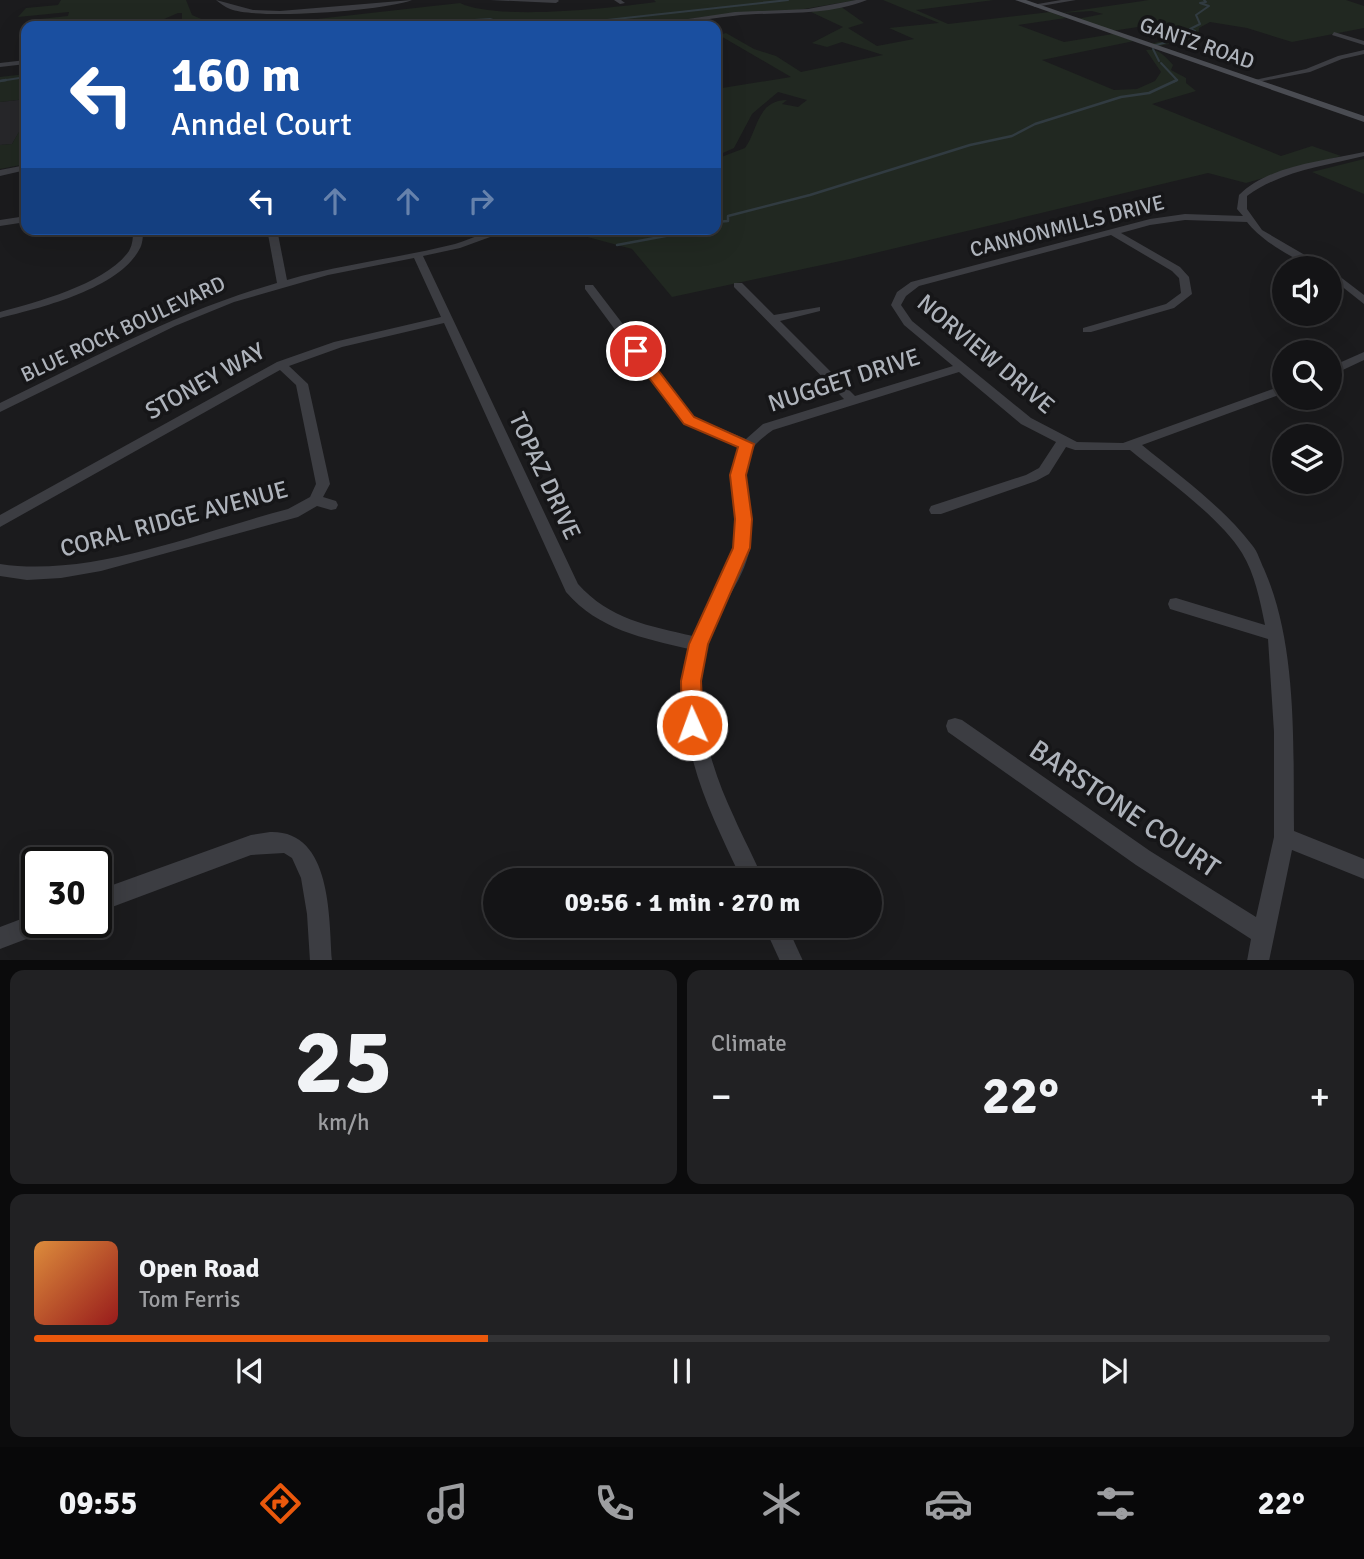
<!DOCTYPE html>
<html lang="en">
<head>
<meta charset="utf-8">
<style>
  :root { --surface:#141416; --page:#212123; --text:#f1f3f6; --muted:#9d9ea1; --line:#333335; --accent:#ea580c }
  body { margin:0; font-family:Signika,sans-serif; background:var(--page); color:var(--text); height:100vh; display:flex; flex-direction:column; font-size:26px; white-space:nowrap }
  * { box-sizing:border-box; margin:0 }
  p { font-size:23px; color:var(--muted) }
  .icon { flex:none; width:38px; height:38px; fill:none; stroke:currentColor; stroke-width:2; stroke-linecap:round; stroke-linejoin:round }
  .map { position:relative; height:960px; overflow:hidden }
  .panel { display:flex; flex-direction:column; gap:10px; padding:10px; background:#0b0b0c; flex:1 }
  .panel>* { flex:none }
  .hud { position:absolute; left:21px; top:21px; width:700px; height:214px; border-radius:14px; box-shadow:0 7px 28px #0002,0 0 0 2px var(--line); background:#1a4fa0; color:#fff; overflow:hidden }
  .tools { position:absolute; left:1272px; top:256px; display:grid; gap:14px }
  .tools a { display:grid; place-items:center; width:70px; height:70px; border-radius:50%; background:var(--surface); box-shadow:0 7px 28px #0002,0 0 0 2px var(--line); font-size:35px }
  .speed { position:absolute; left:21px; top:847px; display:flex; gap:14px; font-size:35px; font-weight:700; text-align:center }
  .speed>* { display:grid; place-content:center; width:91px; height:91px; border-radius:50%; background:var(--surface); box-shadow:0 7px 28px #0002,0 0 0 2px var(--line); line-height:1 }
  .speed .limit { border:4px solid #111; border-radius:10px; background:#fff; color:#111 }
  .pin { position:absolute; display:grid; place-items:center; width:60px; height:60px; color:#fff; margin:-30px; border:4px solid #fff; border-radius:50%; box-shadow:0 2px 7px #0007 }
  .me { position:absolute; width:77px; margin:-38px; rotate:358deg; stroke-linejoin:round; filter:drop-shadow(0 0 5px #0008) }
  .turn { display:flex; align-items:center; gap:24px; height:147px; padding:0 35px; font-size:32px }
  .turn .icon { width:91px; height:91px; stroke-width:2.5 }
  .turn b { display:block; font-size:49px; line-height:60px }
  .lanes { display:flex; align-items:center; height:66px; padding:0 35px; background:#0003; justify-content:center; gap:35px; direction:ltr }
  .lanes .off { opacity:.35 }
  .big { font-size:52px; font-weight:700; line-height:1.1 }
  .panel .card { flex:1; display:flex; flex-direction:column; justify-content:center; gap:10px; min-width:0; padding:0 24px; border-radius:14px; background:var(--page) }
  .panel .dial { align-items:center; gap:0 }
  .dial b { font-size:91px; line-height:1 }
  .song { display:flex; align-items:center; gap:21px }
  .cover { width:84px; height:84px; border-radius:10px; background:linear-gradient(135deg,hsl(30 70% 55%),hsl(0 70% 35%)) }
  .played { height:7px; border-radius:4px; background:linear-gradient(90deg,var(--accent) 35%,var(--line) 35%) }
  .keys { display:flex; justify-content:space-around; direction:ltr }
  .heat { display:flex; justify-content:space-between; align-items:center; font-size:38px; direction:ltr }
  .panel .tiles { flex:1; display:grid; gap:10px; grid-template-columns:1fr 1fr }
  .card:last-child { grid-column:span 2 }
  .trip { position:absolute; left:483px; top:868px; width:399px; height:70px; border-radius:35px; background:var(--surface); box-shadow:0 7px 28px #0002,0 0 0 2px var(--line); font-weight:700; line-height:70px; text-align:center }
  .tab-bar { display:flex; height:112px; justify-content:space-around; align-items:center; background:#080809; color:var(--muted) }
  .tab-bar .icon { width:49px; height:49px }
  .tab-bar .current { color:var(--accent) }
  .tab-bar b { font-size:32px; color:var(--text) }
  .map>svg:first-child { display:block }
  .built { fill:#27272a }
  .green { fill:#212821 }
  .lines { fill:none; stroke-linecap:round; stroke-linejoin:round }
  .stream-far1 { stroke:#313b41; stroke-width:2 }
  .stream { stroke:#313b41; stroke-width:2.5 }
  .minor { fill:#3c3d42; fill-rule:evenodd }
  .secondary { fill:#4a4c52; fill-rule:evenodd }
  .route { fill:#ea580c; stroke:#983908; stroke-width:2 }
  .labels { text-anchor:middle; stroke-width:7; stroke-linejoin:round; paint-order:stroke }
  .far-street-label { font-size:21px; fill:#aeb3bb; stroke:#161618 }
  .street-label { font-size:24px; fill:#aeb3bb; stroke:#161618 }
  .near-street-label { font-size:28px; fill:#aeb3bb; stroke:#161618 }
</style>
</head>
<body>
<div class="map">
<svg width="1364" height="961" viewBox="0 0 1364 961">
  <rect width="100%" height="100%" fill="#1b1b1d"/>
  <path class="built" d="M26 99V120L12 144 0 145V102Z"/>
  <g class="green">
    <path d="M61 0H186L192 15 217 26H182V13H178L155 23 132 26H27L31 20 68 16 69 12 18 17 26 8 58 5Z"/>
    <path d="M654 0H857L798 10 706 17 639 26H468L448 23 285 26 317 19 460 3C498 21 611 8 656 2Z"/>
    <path d="M883 0H994L916 10 948 24 1050 12 1066 18 1018 25 1064 42 1113 34 1134 41 1042 60 1114 90 1137 89 1155 81 1161 72 1146 50C1159 48 1165 56 1173 65L1171 70 1186 78V83L1196 91 1152 104 1281 156 1312 146 1341 156 1246 183 1208 173 850 259 672 297 632 249 584 236 594 229H716V159L745 148C758 130 757 100 787 100L782 104 798 107 807 100 778 92 752 114 734 148 716 156V89L791 77 719 35 726 33 754 49 776 56 801 72 883 55 842 42 827 47 812 43 843 27 811 12 840 6 864 23 848 28 877 46 914 39 889 28 939 23Z"/>
    <path d="M1149 0H1346L1364 6V28L1292 42 1247 28 1210 22 1199 28 1198 38 1159 46 1151 44 1188 34 1157 24 1112 31 1077 19 1103 14 1092 11 1061 13Z"/>
    <path d="M26 74V99L0 102V77Z"/>
    <path d="M26 120V164L0 169V145L12 144Z"/>
    <path d="M1364 159V194L1312 172Z"/>
  </g>
  <g class="lines">
    <g class="stream-far1">
      <path d="M381 26 490 19 511 26"/>
      <path d="M583 26 607 20 788 0"/>
      <path d="M1156 45 1194 35 1195 31 1190 29 1200 24 1196 15 1209 6 1200 3 1206 2 1204 0"/>
      <path d="M1153 49 1159 61"/>
      <path d="M1161 63 1177 80 1173 82"/>
      <path d="M0 81 26 77"/>
    </g>
    <g class="stream">
      <path d="M0 81 6 80"/>
      <path d="M716 222 728 221V216L810 195 970 145 1012 136 1035 124 1121 97 1149 93 1177 80"/>
      <path d="M617 245 687 232 686 229"/>
    </g>
    <g class="minor">
      <path d="M216 0 253 10 280 11 412 0C384 11 257 20 230 9 225 7 220 3 216 0Z"/>
      <path d="M490 0H558L559 1 556 3Z"/>
      <path d="M614 0H621L625 3 620 4Z"/>
      <path d="M856 0H867C826 17 776 11 733 16 702 19 671 27 641 26L735 12 808 9Z"/>
      <path d="M1061 0H1076L1035 7 1032 5Z"/>
      <path d="M421 24H463L466 26H418Z"/>
      <path d="M1334 32 1364 41V45L1332 35Z"/>
      <path d="M1364 50V54L1342 59 1310 72 1253 83 1250 81 1306 69 1338 56Z"/>
      <path d="M26 60V64L0 67V63Z"/>
      <path d="M1364 152V156C1324 166 1281 171 1247 196V209L1262 230 1327 268C1304 268 1260 240 1247 222L1185 220 1150 225 1121 233 1180 267 1189 277 1192 294 1174 308 1091 332H1083V328L1166 304 1181 293 1179 278 1172 271 1111 235 919 286 906 296 901 305 912 321 1031 418 1077 442 1123 443 1284 385V393L1142 445C1180 476 1222 506 1252 545 1258 552 1260 561 1264 569 1298 646 1293 747 1294 831L1364 859V879L1292 850 1269 961H1247L1251 939 1136 865 948 732 946 726 948 720 955 718 962 720 1150 851 1256 917 1274 837V732L1268 639 1170 609 1168 604 1170 599 1176 598 1265 625C1260 601 1255 574 1242 553 1220 517 1163 477 1130 450H1075L1066 447 1049 474 1036 481 941 514H931L929 510 931 506 1026 475 1039 468 1056 442 1021 424 959 372 773 430C767 434 761 439 756 444 733 472 756 516 750 548 743 584 715 611 706 646 692 705 709 764 734 817 743 838 755 859 763 880H742C705 802 672 738 689 649 643 638 599 630 566 592L444 323 342 347 289 366 308 384 330 484 323 497 336 501 338 505 336 509 331 510 317 506 298 517 101 571 61 578 27 580 0 576V564C91 578 200 532 288 509L310 497 316 484 296 385 280 370 0 527V515L277 362 334 342 441 317 414 258 328 275 234 302 175 326 0 412V403C91 359 179 311 277 283L267 229H277L287 280C342 264 399 258 455 244 474 238 491 229 512 229L460 248 423 256 578 584C609 619 649 626 693 636 705 606 728 579 735 548 741 515 721 476 741 447L684 423 585 289V285H593L694 417 746 439 763 424 844 399 734 287V283H742L774 315 820 307V311L780 321 855 396 953 366 904 325 891 305 897 292 911 282 1150 219 1185 214 1243 216 1237 209 1239 195C1269 165 1324 161 1364 152Z"/>
      <path d="M26 165V170L0 176V170Z"/>
      <path d="M26 216V222L0 226V220Z"/>
      <path d="M133 229H143C143 236 143 244 139 250 118 289 40 308 0 318V312C37 302 106 284 129 251 133 244 133 237 133 229Z"/>
      <path d="M1330 269 1364 295V304L1330 277Z"/>
      <path d="M1364 352V360L1330 376V367Z"/>
      <path d="M270 832C332 830 329 917 332 961H310L307 914 301 878 292 858 284 853 251 855 96 913V891L251 835Z"/>
      <path d="M37 913V922H53L50 930 0 949V927Z"/>
      <path d="M764 926H787L803 961H780Z"/>
    </g>
    <path class="secondary" d="M1015 0H1026L1364 116V122Z"/>
  </g>
  <path class="route" d="M631 348H641L694 417 754 444 746 475 752 519 750 548 708 644 701 681 703 725 700 732 692 735 685 732 682 725 681 681 689 644 733 548 735 519 730 475 738 447 684 424 631 354Z"/>
  <g class="labels">
    <g class="far-street-label">
      <text transform="translate(1197 43) rotate(19)" y="7">GANTZ ROAD</text>
      <text transform="translate(1067 226) rotate(-14)" y="7">CANNONMILLS DRIVE</text>
      <text transform="translate(123 329) rotate(-25)" y="7">BLUE ROCK BOULEVARD</text>
    </g>
    <g class="street-label">
      <text transform="translate(986 354) rotate(40)" y="8">NORVIEW DRIVE</text>
      <text transform="translate(844 380) rotate(-18)" y="8">NUGGET DRIVE</text>
      <text transform="translate(205 381) rotate(-29)" y="8">STONEY WAY</text>
      <text transform="translate(545 476) rotate(65)" y="8">TOPAZ DRIVE</text>
      <text transform="translate(174 519) rotate(-15)" y="8">CORAL RIDGE AVENUE</text>
    </g>
    <g class="near-street-label">
      <text transform="translate(1125 808) rotate(34)" y="10">BARSTONE COURT</text>
    </g>
  </g>
</svg>
<div class="tools">
<a><svg class="icon" aria-label="sound" viewBox="0 0 24 24"><path d="M4 9h4l5-4v14l-5-4H4zM17 9q2 3 0 6"/></svg></a>
<a><svg class="icon" aria-label="search" viewBox="0 0 24 24"><circle cx="10" cy="10" r="6"/><path d="M15 15l6 6"/></svg></a>
<a><svg class="icon" aria-label="layers" viewBox="0 0 24 24"><path d="M12 4l9 5-9 5-9-5zM3 14l9 5 9-5"/></svg></a>
</div>
<div class="speed"><div class="limit">30</div></div>
<div class="pin" style="left:636px;top:351px;background:#d93025"><svg class="icon" aria-label="arrive" viewBox="0 0 24 24"><path d="M6 21V4h12l-3 4 3 4H6"/></svg></div>
<svg class="me" style="left:692px;top:725px" viewBox="-20 -20 40 40"><circle r="17" fill="#ea580c" stroke="#fff" stroke-width="3"/><path d="M0-11L8 9 0 5-8 9z" fill="#fff"/></svg>
<div class="trip">09:56 · 1 min · 270 m</div>
<div class="hud">
<div class="turn"><svg class="icon" aria-label="left" viewBox="0 0 24 24"><path d="M17 20v-9H6M10 6l-5 5 5 5"/></svg><div><b>160 m</b>Anndel Court</div></div>
<div class="lanes"><svg class="icon" aria-label="left" viewBox="0 0 24 24"><path d="M17 20v-9H6M10 6l-5 5 5 5"/></svg><svg class="icon off" aria-label="ahead" viewBox="0 0 24 24"><path d="M12 20V5M6 11l6-6 6 6"/></svg><svg class="icon off" aria-label="ahead" viewBox="0 0 24 24"><path d="M12 20V5M6 11l6-6 6 6"/></svg><svg class="icon off" aria-label="right" viewBox="0 0 24 24"><path d="M7 20v-9h11M14 6l5 5-5 5"/></svg></div>
</div>
</div>
<section class="panel">
<div class="tiles">
<div class="card dial"><b>25</b><p>km/h</p></div>
<div class="card"><p>Climate</p>
<div class="heat"><a>−</a><b class="big">22°</b><a>+</a></div>
</div>
<div class="card">
<div class="song"><i class="cover"></i><div><b>Open Road</b><p>Tom Ferris</p></div></div>
<div class="played"></div>
<div class="keys"><svg class="icon" aria-label="previous" viewBox="0 0 24 24"><path d="M18 5L8 12l10 7zM5 5v14"/></svg><svg class="icon" aria-label="pause" viewBox="0 0 24 24"><path d="M8 5v14M16 5v14"/></svg><svg class="icon" aria-label="next" viewBox="0 0 24 24"><path d="M6 5l10 7-10 7zM19 5v14"/></svg></div>
</div>
</div>
</section>
<nav class="tab-bar">
<b>09:55</b>
<svg class="icon current" aria-label="directions" viewBox="0 0 24 24"><path d="M12 3l9 9-9 9-9-9zM9 14v-3h6M13 9l2 2-2 2"/></svg>
<svg class="icon" aria-label="music" viewBox="0 0 24 24"><path d="M9 18V5l10-2v13"/><circle cx="6" cy="18" r="3"/><circle cx="16" cy="16" r="3"/></svg>
<svg class="icon" aria-label="phone" viewBox="0 0 24 24"><path d="M5 4h4l2 5-3 2q2 4 5 5l2-3 5 2v4C11 20 4 13 5 4z"/></svg>
<svg class="icon" aria-label="climate" viewBox="0 0 24 24"><path d="M12 3v18M4 7l16 10M4 17L20 7"/></svg>
<svg class="icon" aria-label="car" viewBox="0 0 24 24"><path d="M5 17H2v-5l4-1 3-4h7l3 4 3 1v5h-3M9 17h6M6 11h13"/><circle cx="7" cy="17" r="2"/><circle cx="17" cy="17" r="2"/></svg>
<svg class="icon" aria-label="filters" viewBox="0 0 24 24"><path d="M4 7h16M4 17h16"/><circle cx="9" cy="7" r="2"/><circle cx="15" cy="17" r="2"/></svg>
<b>22°</b>
</nav>
</body>
</html>
